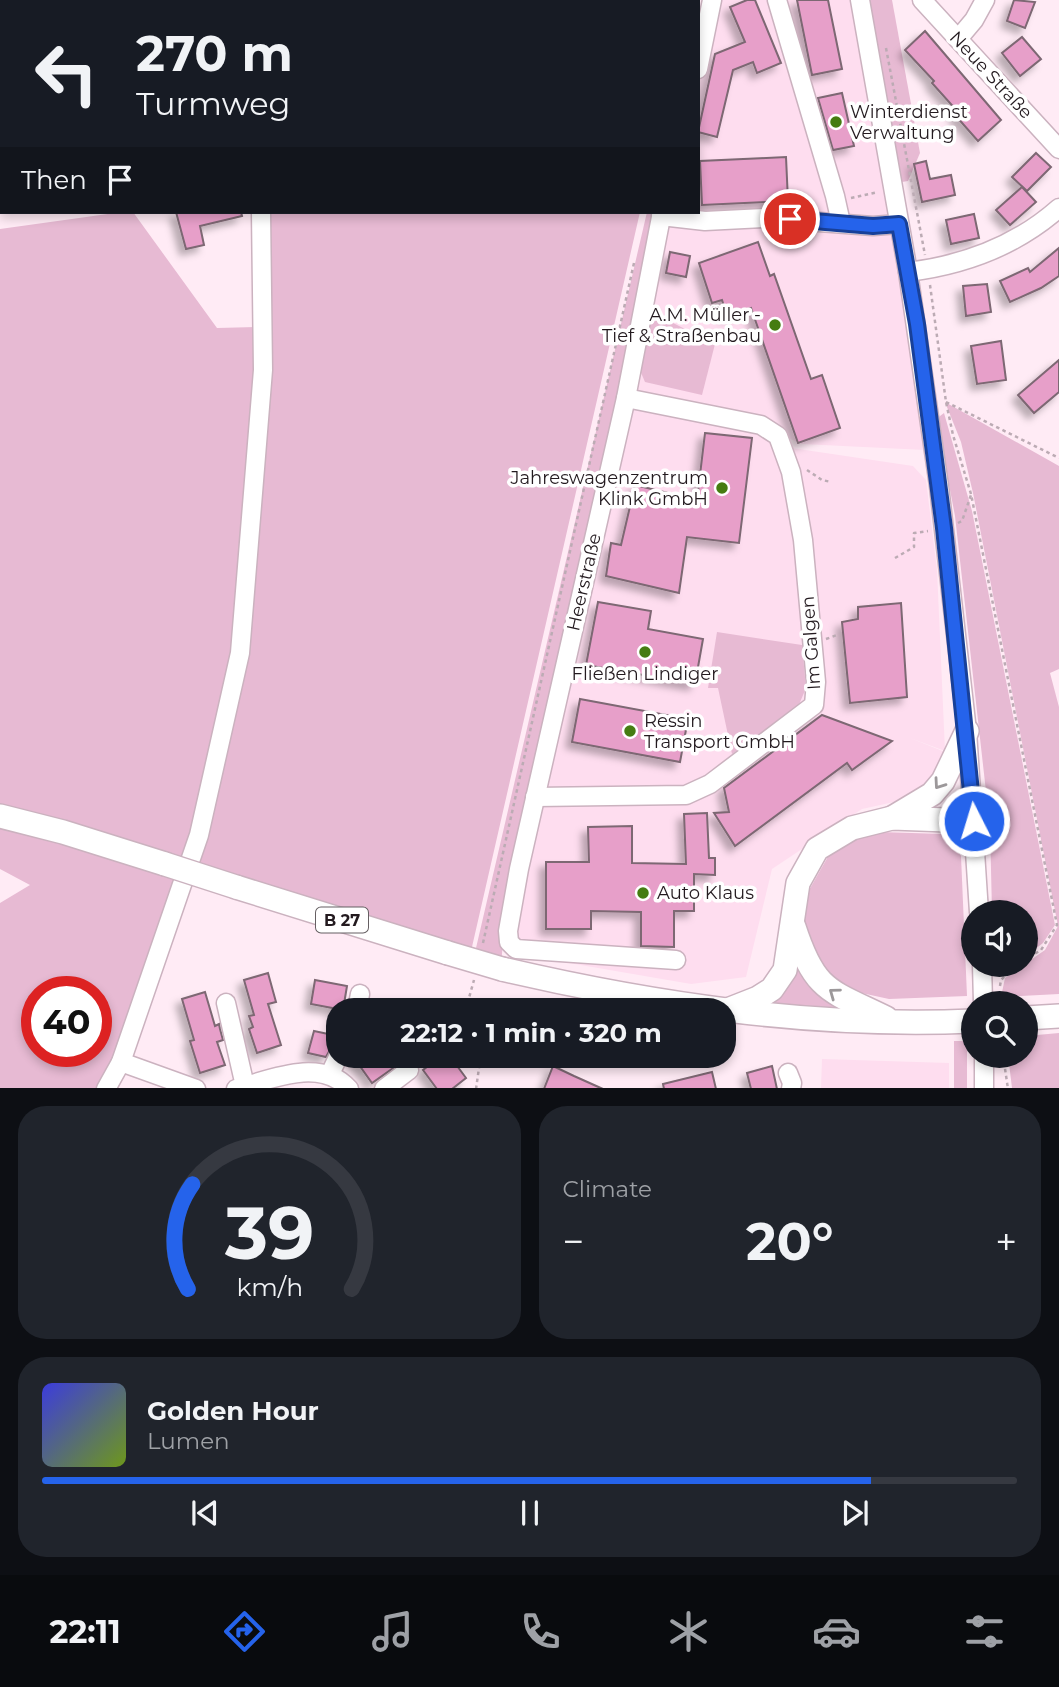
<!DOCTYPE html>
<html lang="en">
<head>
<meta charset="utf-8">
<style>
  :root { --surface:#171b24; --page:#20242c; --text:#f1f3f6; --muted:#9ea1a6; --line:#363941; --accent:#2563eb }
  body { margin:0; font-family:Montserrat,sans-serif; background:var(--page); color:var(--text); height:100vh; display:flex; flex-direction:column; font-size:26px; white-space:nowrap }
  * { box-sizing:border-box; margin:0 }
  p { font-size:23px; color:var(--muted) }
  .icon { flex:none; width:38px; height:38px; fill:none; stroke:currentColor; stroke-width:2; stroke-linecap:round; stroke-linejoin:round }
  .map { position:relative; height:1088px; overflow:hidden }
  .drawer { display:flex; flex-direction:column; gap:18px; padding:18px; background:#0d0f14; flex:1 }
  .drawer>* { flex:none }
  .banner { position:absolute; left:0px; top:0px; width:700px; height:214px; box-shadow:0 4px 10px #0003; background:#171b24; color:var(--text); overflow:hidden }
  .buttons { position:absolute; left:961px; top:900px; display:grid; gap:14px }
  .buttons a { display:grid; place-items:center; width:77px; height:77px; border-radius:50%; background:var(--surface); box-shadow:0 4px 10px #0003; font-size:35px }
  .speed { position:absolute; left:21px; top:976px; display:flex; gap:14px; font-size:35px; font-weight:700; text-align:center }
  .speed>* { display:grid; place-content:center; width:91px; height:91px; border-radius:50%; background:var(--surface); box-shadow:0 4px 10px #0003; line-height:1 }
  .speed .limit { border:10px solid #d22; background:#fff; color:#111 }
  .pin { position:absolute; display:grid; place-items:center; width:60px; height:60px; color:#fff; margin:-30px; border:4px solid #fff; border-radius:50%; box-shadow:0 2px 7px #0007 }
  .me { position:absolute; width:77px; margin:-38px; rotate:355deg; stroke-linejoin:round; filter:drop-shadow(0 0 5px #0008) }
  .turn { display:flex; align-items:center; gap:24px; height:147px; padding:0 21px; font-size:32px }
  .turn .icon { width:91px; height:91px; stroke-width:2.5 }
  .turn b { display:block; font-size:49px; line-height:60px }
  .then { display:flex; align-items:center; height:66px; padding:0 21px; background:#0003; gap:14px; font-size:26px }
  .big { font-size:52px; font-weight:700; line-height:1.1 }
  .drawer .card { flex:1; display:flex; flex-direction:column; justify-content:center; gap:10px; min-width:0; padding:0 24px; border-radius:28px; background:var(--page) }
  .drawer .dial { align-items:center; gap:0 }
  .dial svg { height:182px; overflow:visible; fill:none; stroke:var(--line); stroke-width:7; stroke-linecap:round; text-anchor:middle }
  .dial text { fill:var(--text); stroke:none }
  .song { display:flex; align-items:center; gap:21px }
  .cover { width:84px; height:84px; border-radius:10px; background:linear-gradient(135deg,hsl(240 70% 55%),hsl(80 70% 35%)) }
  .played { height:7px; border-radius:4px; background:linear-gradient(90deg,var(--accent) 85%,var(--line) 85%) }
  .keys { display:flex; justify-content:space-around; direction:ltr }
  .heat { display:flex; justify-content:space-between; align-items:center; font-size:38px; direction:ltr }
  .drawer .tiles { flex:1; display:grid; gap:18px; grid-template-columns:1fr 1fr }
  .card:last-child { grid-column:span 2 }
  .trip { position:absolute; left:326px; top:998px; width:410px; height:70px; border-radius:28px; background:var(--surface); box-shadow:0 4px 10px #0003; font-weight:700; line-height:70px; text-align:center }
  .tabs { display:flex; height:112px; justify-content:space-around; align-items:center; background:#090b0e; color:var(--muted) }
  .tabs .icon { width:49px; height:49px }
  .tabs .selected { color:var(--accent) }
  .tabs b { font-size:32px; color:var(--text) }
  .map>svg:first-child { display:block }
  .built { fill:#feddef }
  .green { fill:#e7bad3; fill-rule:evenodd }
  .building { fill:#e79fc9; stroke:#7d6773; stroke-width:2; filter:url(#shadow) }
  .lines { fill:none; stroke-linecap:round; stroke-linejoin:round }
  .minor-casing { stroke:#cbb2bf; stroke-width:21 }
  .major-casing { stroke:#cbb2bf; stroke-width:26 }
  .path { stroke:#bcabb4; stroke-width:2.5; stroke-dasharray:3.5 3.5; stroke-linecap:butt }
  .minor { stroke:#fff; stroke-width:18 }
  .major { stroke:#fff; stroke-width:23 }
  .major-bridge-casing { stroke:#cbb2bf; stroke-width:26; stroke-linecap:butt }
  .major-bridge { stroke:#fff; stroke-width:23 }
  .oneway { stroke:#9c989a }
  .route-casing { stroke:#184099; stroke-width:18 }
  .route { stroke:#2563eb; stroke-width:12 }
  .poi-dot { fill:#457c11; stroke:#fff; stroke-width:2.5 }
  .labels { text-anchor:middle; stroke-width:7; stroke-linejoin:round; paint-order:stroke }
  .shield { fill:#fff; stroke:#655f62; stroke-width:2 }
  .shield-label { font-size:16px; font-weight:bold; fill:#231a1f }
  .street-label { font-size:18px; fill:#231a1f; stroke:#fff }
  .poi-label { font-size:18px; fill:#231a1f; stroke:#fff; text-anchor:start }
</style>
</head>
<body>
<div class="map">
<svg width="1059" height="1089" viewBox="0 0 1059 1089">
  <defs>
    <filter id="shadow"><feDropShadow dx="-6" dy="6" stdDeviation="3.5" flood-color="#0004"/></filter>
  </defs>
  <rect width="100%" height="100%" fill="#ffebf5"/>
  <g class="built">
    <path d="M715 0H856L923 409 925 450 802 444 781 435 785 447 913 466 926 480 937 570 945 751 910 738 945 752 938 770 922 791 894 802 862 809 772 869 746 977 691 984 505 952 543 773 669 212H698V76Z"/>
    <path d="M822 1059 949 1063V1088H821Z"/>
  </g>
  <g class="green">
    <path d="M0 0H250V2H2L0 68Z"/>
    <path d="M865 0H892L920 153 908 181 902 182Z"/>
    <path d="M122 212H133L217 328 261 327 239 653 184 873 0 818V229Z"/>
    <path d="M262 212H640L469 960 187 875 242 655Z"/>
    <path d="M647 212H657L503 939 501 968 473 961Z"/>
    <path d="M649 311 715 344 702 395 645 382 639 368Z"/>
    <path d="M945 402 1059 466V669L1050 673 1059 707V994L1001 997 1005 978 1045 950 1058 926 973 493 961 442Z"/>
    <path d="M944 413 972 511 1055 925 1043 943 1026 956V912H992L990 827 955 516 937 422 940 416Z"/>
    <path d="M717 632 802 645 806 688 798 707 732 754 718 688H708Z"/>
    <path d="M0 823 182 878 102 1088H0V903L30 885 0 869ZM37 992H96V1052H37Z"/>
    <path d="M879 832 944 834 955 844 961 856 967 996 889 999 843 989 826 975 802 928 804 899 830 853 851 840Z"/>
    <path d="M794 953 847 1011 761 1006Z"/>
    <path d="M1059 1033V1088H1012L1008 1055H1026V1036Z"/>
    <rect x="954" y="1041" width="13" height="47"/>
  </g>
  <g class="building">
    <path d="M747 0H755L781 63 757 73 753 62 733 70 717 137 698 132 715 54 745 42 730 7Z"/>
    <path d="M797 0H828L842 69 812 75Z"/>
    <path d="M1014 0 1035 2 1025 28 1007 21Z"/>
    <path d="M925 31 1001 120 978 141 955 115 958 112 932 83 934 81 905 50Z"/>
    <path d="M1022 37 1041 59 1020 76 1002 53Z"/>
    <path d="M842 93 854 146 833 150 818 98Z"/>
    <path d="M1036 153 1051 167 1027 191 1012 177Z"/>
    <path d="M786 157 788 201 702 205 700 161Z"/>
    <path d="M926 161 930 179 951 175 955 195 922 202 914 164Z"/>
    <path d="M1022 187 1036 202 1010 225 996 210Z"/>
    <path d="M176 212H241L242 216 200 226 204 245 186 249Z"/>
    <path d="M974 214 979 238 951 244 946 220Z"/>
    <path d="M758 242 770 276 774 274 811 379 822 375 840 428 798 443 751 308 727 316 722 300 712 303 699 263Z"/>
    <path d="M1059 248V276L1041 288 1010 302 1000 281 1028 268 1030 272Z"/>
    <path d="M670 252 690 256 686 277 666 273Z"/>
    <path d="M987 284 991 312 966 316 963 286Z"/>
    <path d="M1001 341 1006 380 977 384 971 346Z"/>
    <path d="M1059 360V392L1034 413 1018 395Z"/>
    <path d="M705 433 752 438 739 543 687 537 679 593 606 576 611 543 621 545 635 485 697 500Z"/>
    <path d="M598 602 651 611 648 629 703 639 695 684 586 665Z"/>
    <path d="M901 603 907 697 850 703 842 622 858 619V607Z"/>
    <path d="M580 699 688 719 680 762 572 742Z"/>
    <path d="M822 715 892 741 852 770 847 763 735 846 714 813 729 812 724 788Z"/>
    <path d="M707 813 709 858H715V875L694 874V911H674V947L641 946V912L591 911V929H546V862H589L588 827 632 826V863L686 864 684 814Z"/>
    <path d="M268 973 276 1002 268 1004 281 1045 257 1053 249 1029 253 1027 249 1016 254 1015 244 980Z"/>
    <path d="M315 980 347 986 343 1010 311 1004Z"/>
    <path d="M205 992 215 1026 219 1024 220 1029 223 1040 217 1042 225 1065 200 1073 190 1041 194 1040 182 999Z"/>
    <path d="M314 1031 338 1036V1044L332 1046 326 1057 308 1053Z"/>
    <path d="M352 1055H389L396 1066 372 1083Z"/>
    <path d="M443 1055H449L466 1078 452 1089H437L423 1070Z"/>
    <path d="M553 1066 574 1076 603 1089H544Z"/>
    <path d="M772 1066 777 1089H751L747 1073Z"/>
    <path d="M712 1072 716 1089H664L663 1084Z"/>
  </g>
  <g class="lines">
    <defs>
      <g id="minor">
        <path d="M253 0V2"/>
        <path d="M777 0 835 196 841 223"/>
        <path d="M860 0 908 272 939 486 967 731 979 912"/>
        <path d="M922 0 1059 149"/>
        <path d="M958 39 974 20 985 0"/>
        <path d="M698 69 712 0"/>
        <path d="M0 72H2"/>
        <path d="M662 212 626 398 519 869 508 931 509 942 516 949 676 960"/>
        <path d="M661 216 705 221 765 218 873 226 899 224"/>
        <path d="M908 272C965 265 1016 246 1059 208"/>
        <path d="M535 797 686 795 710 784 814 705 816 682 803 540 791 472 778 436 761 425 626 398"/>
        <path d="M982 964 983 1003"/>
        <path d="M226 1003 245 1086"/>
        <path d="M357 1010 360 994"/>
        <path d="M984 1055V1089"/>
        <path d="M121 1062 196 1089"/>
        <path d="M788 1073 792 1083 791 1089"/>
        <path d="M330 1074 339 1055"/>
        <path d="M106 1089 121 1062 199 835 240 653 263 370 261 212"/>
        <path d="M236 1089C271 1079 321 1057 349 1089"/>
        <path d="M384 1089 409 1070"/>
      </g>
      <g id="major">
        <path d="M0 816 63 832 165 864"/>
        <path d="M892 818 932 794 943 781 967 731"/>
        <path d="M236 887 448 953"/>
        <path d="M794 927C815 992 829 990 886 1018"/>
        <path d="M502 969C656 1005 814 1028 973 1021"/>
        <path d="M730 1009 758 998 772 989 785 970 798 883 817 849 852 828 892 818 974 821"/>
        <path d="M1026 1018 1059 1016"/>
      </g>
    </defs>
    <use href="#minor" class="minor-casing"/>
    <use href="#major" class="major-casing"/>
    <g class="path">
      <path d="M886 48 925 255"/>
      <path d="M851 198 878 192"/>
      <path d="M930 285 946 402 953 435 971 494 1057 925 1041 950 1026 959"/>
      <path d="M946 402 1059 458"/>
      <path d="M807 470 822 480 831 482"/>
      <path d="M958 523 962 521 971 495"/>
      <path d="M895 558 914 547V533L928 531"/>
      <path d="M826 639 837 635"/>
      <path d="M483 943 634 263"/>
      <path d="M1000 986 1001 980 1017 964"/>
      <path d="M468 1010 467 1005 474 980"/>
      <path d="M1003 1055 1008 1089"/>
      <path d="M476 1089 480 1061 479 1055"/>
    </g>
    <use href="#minor" class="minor"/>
    <use href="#major" class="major"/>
    <defs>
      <g id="major-bridge">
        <path d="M165 864 236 887"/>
        <path d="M448 953 502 969"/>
      </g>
    </defs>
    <use href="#major-bridge" class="major-bridge-casing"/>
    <use href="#major-bridge" class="major-bridge"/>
  </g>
  <defs><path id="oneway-chevron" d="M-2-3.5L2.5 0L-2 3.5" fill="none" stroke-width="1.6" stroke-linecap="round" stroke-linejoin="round" transform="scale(1.75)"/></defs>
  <g class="oneway">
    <use href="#oneway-chevron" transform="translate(939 784) rotate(125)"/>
    <use href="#oneway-chevron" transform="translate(834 993) rotate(-144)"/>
  </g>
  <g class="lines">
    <defs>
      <path id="route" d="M790 219 873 226 899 224 917 324 944 528 974 821"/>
    </defs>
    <use href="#route" class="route-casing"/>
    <use href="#route" class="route"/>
  </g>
  <g class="poi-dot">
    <circle cx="836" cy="122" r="7"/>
    <circle cx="775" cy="325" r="7"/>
    <circle cx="722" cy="488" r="7"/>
    <circle cx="645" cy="652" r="7"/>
    <circle cx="630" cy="731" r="7"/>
    <circle cx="643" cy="893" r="7"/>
  </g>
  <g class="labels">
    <rect class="shield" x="316" y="907.5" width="52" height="25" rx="5"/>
    <g class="shield-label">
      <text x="342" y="926">B 27</text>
    </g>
    <g class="street-label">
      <text transform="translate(991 75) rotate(47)" y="6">Neue Straße</text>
      <text transform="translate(584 582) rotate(-77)" y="6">Heerstraße</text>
      <text transform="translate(811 643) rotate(-94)" y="6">Im Galgen</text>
    </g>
    <g class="poi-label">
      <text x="850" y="118">Winterdienst<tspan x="850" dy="21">Verwaltung</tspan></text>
      <text x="761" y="321" text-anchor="end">A.M. Müller -<tspan x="761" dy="21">Tief &amp; Straßenbau</tspan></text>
      <text x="708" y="484" text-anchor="end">Jahreswagenzentrum<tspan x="708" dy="21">Klink GmbH</tspan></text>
      <text x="645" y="680" text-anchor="middle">Fließen Lindiger</text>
      <text x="644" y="727">Ressin<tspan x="644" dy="21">Transport GmbH</tspan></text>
      <text x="657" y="899">Auto Klaus</text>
    </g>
  </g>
</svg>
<div class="buttons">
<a><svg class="icon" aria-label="sound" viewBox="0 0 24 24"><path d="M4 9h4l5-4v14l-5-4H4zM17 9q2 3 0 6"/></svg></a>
<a><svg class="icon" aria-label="search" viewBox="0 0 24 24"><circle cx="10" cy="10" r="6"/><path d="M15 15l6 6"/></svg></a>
</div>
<div class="speed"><div class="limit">40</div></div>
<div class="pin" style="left:790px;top:219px;background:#d93025"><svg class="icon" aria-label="arrive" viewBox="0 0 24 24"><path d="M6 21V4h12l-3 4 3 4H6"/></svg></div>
<svg class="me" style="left:974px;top:821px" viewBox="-20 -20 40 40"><circle r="17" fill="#2563eb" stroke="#fff" stroke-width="3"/><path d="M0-11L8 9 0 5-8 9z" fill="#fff"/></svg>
<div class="trip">22:12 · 1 min · 320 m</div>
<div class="banner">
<div class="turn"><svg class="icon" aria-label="left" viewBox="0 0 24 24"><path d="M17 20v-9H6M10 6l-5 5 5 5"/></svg><div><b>270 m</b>Turmweg</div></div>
<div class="then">Then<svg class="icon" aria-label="arrive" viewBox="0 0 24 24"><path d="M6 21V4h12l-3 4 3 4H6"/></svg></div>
</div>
</div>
<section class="drawer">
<div class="tiles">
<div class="card dial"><svg viewBox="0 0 100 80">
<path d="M14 69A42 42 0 1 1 86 69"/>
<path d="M14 69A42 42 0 0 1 16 23" stroke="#2563eb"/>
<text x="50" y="56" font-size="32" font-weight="700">39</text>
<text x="50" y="72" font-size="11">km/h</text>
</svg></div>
<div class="card"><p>Climate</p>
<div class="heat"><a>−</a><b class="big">20°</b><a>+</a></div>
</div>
<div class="card">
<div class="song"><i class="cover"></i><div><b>Golden Hour</b><p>Lumen</p></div></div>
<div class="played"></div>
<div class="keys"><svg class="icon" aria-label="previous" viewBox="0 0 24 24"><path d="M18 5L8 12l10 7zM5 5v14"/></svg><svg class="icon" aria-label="pause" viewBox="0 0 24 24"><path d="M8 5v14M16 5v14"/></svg><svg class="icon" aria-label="next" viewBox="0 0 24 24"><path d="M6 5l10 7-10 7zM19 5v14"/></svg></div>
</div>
</div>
</section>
<nav class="tabs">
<b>22:11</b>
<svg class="icon selected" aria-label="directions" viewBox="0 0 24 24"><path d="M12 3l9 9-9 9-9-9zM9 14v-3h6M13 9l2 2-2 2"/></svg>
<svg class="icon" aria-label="music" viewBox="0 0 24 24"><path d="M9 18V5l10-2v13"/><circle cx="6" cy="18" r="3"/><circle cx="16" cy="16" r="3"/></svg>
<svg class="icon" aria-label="phone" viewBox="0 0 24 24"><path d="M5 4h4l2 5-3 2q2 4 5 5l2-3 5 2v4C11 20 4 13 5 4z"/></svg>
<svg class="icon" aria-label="climate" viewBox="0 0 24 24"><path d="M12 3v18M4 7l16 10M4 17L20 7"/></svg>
<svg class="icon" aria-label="car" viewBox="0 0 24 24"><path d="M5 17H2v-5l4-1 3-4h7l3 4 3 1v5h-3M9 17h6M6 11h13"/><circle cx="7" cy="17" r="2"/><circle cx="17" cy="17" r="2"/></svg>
<svg class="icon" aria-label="filters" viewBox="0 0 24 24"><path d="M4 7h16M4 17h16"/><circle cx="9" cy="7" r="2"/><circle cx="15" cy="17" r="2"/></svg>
</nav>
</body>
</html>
